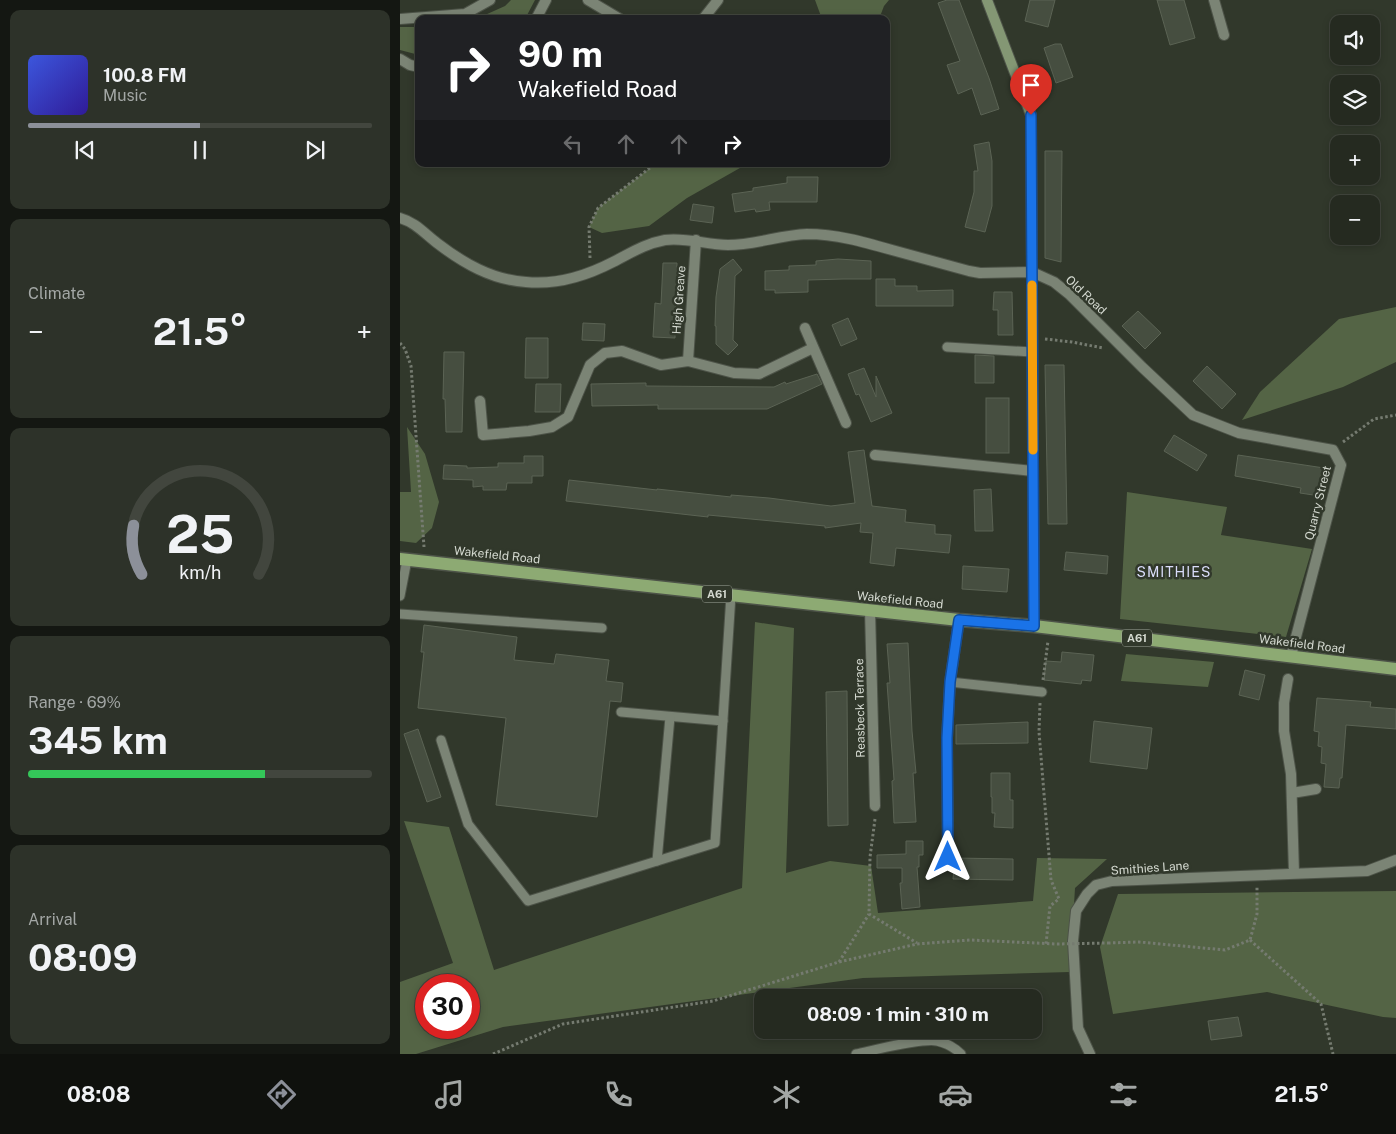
<!DOCTYPE html>
<html lang="en">
<head>
<meta charset="utf-8">
<style>
  :root { --surface:#252a20; --page:#2d3229; --text:#f1f3f6; --muted:#a3a7a5; --line:#42463e; --accent:#8c9099 }
  body { margin:0; font-family:"Public Sans",sans-serif; background:var(--page); color:var(--text); height:100vh; display:flex; flex-direction:column; font-size:19px; white-space:nowrap }
  * { box-sizing:border-box; margin:0 }
  p { font-size:16px; color:var(--muted) }
  .icon { flex:none; width:28px; height:28px; fill:none; stroke:currentColor; stroke-width:2; stroke-linecap:round; stroke-linejoin:round }
  .map { position:relative; flex:1; overflow:hidden }
  .sheet { display:flex; flex-direction:column; gap:10px; padding:10px; background:#141712; width:400px }
  .sheet>* { flex:none }
  .hud { position:absolute; left:15px; top:15px; width:475px; height:152px; border-radius:10px; box-shadow:0 2px 8px #0003,0 0 0 1px var(--line); background:#202124; color:#fff; overflow:hidden }
  .fabs { position:absolute; left:930px; top:15px; display:grid; gap:10px }
  .fabs a { display:grid; place-items:center; width:50px; height:50px; border-radius:10px; background:var(--surface); box-shadow:0 2px 8px #0003,0 0 0 1px var(--line); font-size:25px }
  .speed { position:absolute; left:15px; top:974px; display:flex; gap:10px; font-size:25px; font-weight:700; text-align:center }
  .speed>* { display:grid; place-content:center; width:65px; height:65px; border-radius:50%; background:var(--surface); box-shadow:0 2px 8px #0003,0 0 0 1px var(--line); line-height:1 }
  .speed .limit { border:8px solid #d22; background:#fff; color:#111 }
  .pin { position:absolute; display:grid; place-items:center; width:42px; height:42px; color:#fff; margin:-51px -21px; border-radius:50% 50% 50% 0; rotate:-45deg; box-shadow:0 0 5px #0007 }
  .pin .icon { rotate:45deg }
  .me { position:absolute; width:55px; margin:-28px; rotate:0deg; stroke-linejoin:round; filter:drop-shadow(0 0 4px #0008) }
  .turn { display:flex; align-items:center; gap:18px; height:105px; padding:0 20px; font-size:22px }
  .turn .icon { width:65px; height:65px; stroke-width:2.5 }
  .turn b { display:block; font-size:35px; line-height:42px }
  .lanes { display:flex; align-items:center; height:48px; padding:0 20px; background:#0003; justify-content:center; gap:25px; direction:ltr }
  .lanes .off { opacity:.35 }
  .big { font-size:38px; font-weight:700; line-height:1.1 }
  .sheet .widget { flex:1; display:flex; flex-direction:column; justify-content:center; gap:8px; min-width:0; padding:0 18px; border-radius:10px; background:var(--page) }
  .sheet .dial { align-items:center; gap:0 }
  .dial svg { height:130px; overflow:visible; fill:none; stroke:var(--line); stroke-width:7; stroke-linecap:round; text-anchor:middle }
  .dial text { fill:var(--text); stroke:none }
  .song { display:flex; align-items:center; gap:15px }
  .cover { width:60px; height:60px; border-radius:8px; background:linear-gradient(135deg,hsl(230 70% 55%),hsl(250 70% 35%)) }
  .played { height:5px; border-radius:2px; background:linear-gradient(90deg,var(--accent) 50%,var(--line) 50%) }
  .keys { display:flex; justify-content:space-around; direction:ltr }
  .heat { display:flex; justify-content:space-between; align-items:center; font-size:28px; direction:ltr }
  .charge { height:8px; border-radius:4px; background:linear-gradient(90deg,#34c759 69%,var(--line) 0) }
  .trip { position:absolute; left:354px; top:989px; width:288px; height:50px; border-radius:10px; background:var(--surface); box-shadow:0 2px 8px #0003,0 0 0 1px var(--line); font-weight:700; line-height:50px; text-align:center }
  .dock { display:flex; height:80px; justify-content:space-around; align-items:center; background:#0f110d; color:var(--muted) }
  .dock .icon { width:35px; height:35px }
  .dock .current { color:var(--accent) }
  .dock b { font-size:22px; color:var(--text) }
  main { display:flex; flex:1; min-height:0 }
  .map>svg:first-child { display:block }
  .green { fill:#546445; fill-rule:evenodd }
  .building { fill:#464e40; stroke:#5b6354 }
  .lines { fill:none; stroke-linecap:round; stroke-linejoin:round }
  .service-casing { stroke:#4d5348; stroke-width:11 }
  .minor-casing { stroke:#4d5348; stroke-width:12 }
  .tertiary-casing { stroke:#4d5348; stroke-width:12 }
  .secondary-casing { stroke:#4d5348; stroke-width:12 }
  .primary-casing { stroke:#4d5348; stroke-width:15 }
  .path { stroke:#757b70; stroke-width:3; stroke-dasharray:2.5 2.5; stroke-linecap:butt }
  .service { stroke:#7b8475; stroke-width:9 }
  .minor { stroke:#7b8475; stroke-width:10 }
  .tertiary { stroke:#7b8475; stroke-width:10 }
  .secondary { stroke:#849774; stroke-width:10 }
  .primary { stroke:#8daa73; stroke-width:12 }
  .path-bridge { stroke:#757b70; stroke-width:3; stroke-dasharray:2.5 2.5; stroke-linecap:butt }
  .route-casing { stroke:#114b97; stroke-width:12 }
  .route { stroke:#1a73e8; stroke-width:9 }
  .slow { stroke:#f59e0b; stroke-width:9 }
  .labels { text-anchor:middle; stroke-width:5; stroke-linejoin:round; paint-order:stroke }
  .shield { fill:#31382b; stroke:#a3a99e; stroke-width:1 }
  .shield-label { font-size:11px; font-weight:bold; fill:#d4d9d0 }
  .street-label { font-size:12px; fill:#d4d9d0; stroke:#31382b }
  .neighbourhood-label { font-size:14px; letter-spacing:1px; fill:#daddfa; stroke:#31382b }
</style>
</head>
<body>
<main>
<section class="sheet">
<div class="widget">
<div class="song"><i class="cover"></i><div><b>100.8 FM</b><p>Music</p></div></div>
<div class="played"></div>
<div class="keys"><svg class="icon" aria-label="previous" viewBox="0 0 24 24"><path d="M18 5L8 12l10 7zM5 5v14"/></svg><svg class="icon" aria-label="pause" viewBox="0 0 24 24"><path d="M8 5v14M16 5v14"/></svg><svg class="icon" aria-label="next" viewBox="0 0 24 24"><path d="M6 5l10 7-10 7zM19 5v14"/></svg></div>
</div>
<div class="widget"><p>Climate</p>
<div class="heat"><a>−</a><b class="big">21.5°</b><a>+</a></div>
</div>
<div class="widget dial"><svg viewBox="0 0 100 80">
<path d="M14 69A42 42 0 1 1 86 69"/>
<path d="M14 69A42 42 0 0 1 9 39" stroke="#8c9099"/>
<text x="50" y="56" font-size="32" font-weight="700">25</text>
<text x="50" y="72" font-size="11">km/h</text>
</svg></div>
<div class="widget"><p>Range · 69%</p><b class="big">345 km</b><div class="charge"></div></div>
<div class="widget"><p>Arrival</p><b class="big">08:09</b></div>
</section>
<div class="map">
<svg width="996" height="1054" viewBox="0 0 996 1054">
  <rect width="100%" height="100%" fill="#31382b"/>
  <g class="green">
    <path d="M111 0H135L125 19H76L105 6Z"/>
    <path d="M415 0H489L484 6 479 19H422Z"/>
    <path d="M0 27H19V55L0 50Z"/>
    <path d="M255 164H347L287 198 249 226 202 233 189 227 198 208Z"/>
    <path d="M996 307V362L943 387 842 420 860 392 939 319Z"/>
    <path d="M7 427 25 454 39 502 32 528 16 543 0 541V492H11Z"/>
    <path d="M727 492 827 507 821 535 912 549 886 637 720 619Z"/>
    <path d="M355 622 394 628 386 873 430 861 471 866 478 913 633 901 637 858 707 859 675 888 670 972 463 978 103 1027 16 1054H0V982L53 963 4 821 49 827 94 970 342 888ZM26 985H69V1028H26Z"/>
    <path d="M726 654 814 662 808 687 721 681Z"/>
    <path d="M996 891V1018L983 1017 867 992 713 1014 700 947 718 894Z"/>
  </g>
  <g class="building">
    <path d="M547 0H559L589 78 599 109 581 115 572 88 558 94 547 65 560 61 538 3Z"/>
    <path d="M630 0H655L648 27 625 21Z"/>
    <path d="M757 0H784L795 38 770 45Z"/>
    <path d="M655 44H661L673 77 656 83 644 48Z"/>
    <path d="M589 142 592 161V206L585 232 565 227 574 192V171H578L574 145Z"/>
    <path d="M645 151H662L661 262 645 258Z"/>
    <path d="M387 177H418L417 202H369L370 210 356 212 355 209 335 212 332 194 353 191V188L387 183Z"/>
    <path d="M293 204 314 207 312 223 290 220Z"/>
    <path d="M333 259 342 270 335 276 333 340 338 345 328 355 316 344V326H315L316 297 320 269Z"/>
    <path d="M438 259 471 261V279H443L408 280V292L375 293V290H365V271L389 270V266L416 265V261Z"/>
    <path d="M263 263H277L275 338 253 337 255 303 261 304Z"/>
    <path d="M476 279H495V286H517V291L553 290V306H476Z"/>
    <path d="M594 292H612L613 335H598V310H593Z"/>
    <path d="M738 311 761 333 745 349 722 326Z"/>
    <path d="M448 318 457 339 441 346 432 325Z"/>
    <path d="M183 323 205 324 204 341 182 340Z"/>
    <path d="M126 338H148V378H125Z"/>
    <path d="M44 352H64L62 432H46L45 399H43Z"/>
    <path d="M575 355 594 356V383H575Z"/>
    <path d="M645 365H664L667 524H648Z"/>
    <path d="M807 366 836 394 822 409 793 381Z"/>
    <path d="M464 368 476 397V376L492 413 471 422 459 394 456 395 448 374Z"/>
    <path d="M417 374 422 384 367 409H258V405L192 406 191 384 246 383V386L374 387 385 382 386 384Z"/>
    <path d="M136 384H161L160 412H135Z"/>
    <rect x="586" y="398" width="23" height="55"/>
    <path d="M774 435 807 455 797 471 764 451Z"/>
    <path d="M464 450 472 506 506 510 505 522 535 525V534L551 535 549 553 496 548 494 566 470 563 473 533 460 532 461 523 425 528V526L308 515V517L166 501 169 480 257 490V489L331 497V495L369 498 431 506 455 503 448 452Z"/>
    <path d="M838 455 924 468 920 496 900 493 901 488 835 476Z"/>
    <path d="M124 456H143V476H132V483H107L106 490H83V486L73 487V480L43 479 44 465 67 466V468L98 467V463H124Z"/>
    <path d="M591 489 593 531H575L574 490Z"/>
    <path d="M666 552 708 556 707 574 664 570Z"/>
    <path d="M563 566 609 569 607 592 562 589Z"/>
    <path d="M24 625 117 637 114 660 154 664 156 654 209 660 206 681 223 683 221 702 210 701 197 817 96 805 106 718 18 708 24 652H21Z"/>
    <path d="M508 643 512 731 516 773H513L516 822 494 823 492 781 494 780 487 683H490L487 644Z"/>
    <path d="M662 652 694 655 691 681 682 680 681 684 644 680 646 661 661 662Z"/>
    <path d="M845 670 865 675 859 700 839 695Z"/>
    <path d="M447 691 448 825 428 826 426 692Z"/>
    <path d="M917 698 971 702 970 707 996 709V729L946 725 942 778H940L939 788 924 787 926 764 921 763 922 747 918 746 919 732 914 731Z"/>
    <path d="M694 721 752 728 747 769 690 762Z"/>
    <path d="M628 722V743L556 744V725Z"/>
    <path d="M18 729 41 797 27 802 4 734Z"/>
    <path d="M591 773H610V800H613V828L594 827 595 813H592V797H591Z"/>
    <path d="M506 841H523V855H519V867H517L520 907 502 909 500 883H502V868H477V855L506 854Z"/>
    <path d="M555 858 613 859V880L553 879Z"/>
    <path d="M838 1017 842 1036 811 1040 808 1021Z"/>
  </g>
  <g class="lines">
    <defs>
      <g id="service">
        <path d="M547 347 632 352"/>
        <path d="M0 596 7 560"/>
        <path d="M0 614 202 628"/>
        <path d="M550 682 642 692"/>
        <path d="M221 712 323 721"/>
        <path d="M41 740 68 824 128 901 315 843 331 595"/>
        <path d="M257 861 270 717"/>
        <path d="M456 1054C475 1050 521 1038 537 1041 546 1043 555 1048 561 1054"/>
      </g>
      <g id="minor">
        <path d="M188 0 220 19"/>
        <path d="M814 0 824 35"/>
        <path d="M0 19 65 14 90 0"/>
        <path d="M136 19 146 0"/>
        <path d="M303 19 318 0"/>
        <path d="M0 59 10 65 19 67"/>
        <path d="M0 218C15 222 25 234 37 243 63 263 92 280 126 282 156 285 186 276 213 262 231 253 244 244 265 240 286 237 307 245 328 245 355 245 380 235 407 234 436 234 464 242 492 250 518 257 543 264 569 271L580 273 632 272 654 282 669 294 742 367 793 415 839 433 933 450 941 465 891 656"/>
        <path d="M405 328 446 423"/>
        <path d="M288 361 296 240"/>
        <path d="M80 401 83 435 129 431 152 427 168 417 190 365 205 353 222 351 261 365 288 361 334 373 359 374 413 348"/>
        <path d="M475 455 633 471"/>
        <path d="M470 610 475 806"/>
        <path d="M888 679 884 703V731L891 774 894 873"/>
        <path d="M892 793 916 789"/>
        <path d="M548 857 547 738 550 682 559 620"/>
      </g>
      <path id="tertiary" d="M690 1054 678 1028 673 941 676 911 687 894 696 885 712 881 967 871 996 860"/>
      <path id="secondary" d="M587 0 631 115 634 626"/>
      <path id="primary" d="M0 559 559 620 634 626 996 669"/>
    </defs>
    <use href="#service" class="service-casing"/>
    <use href="#minor" class="minor-casing"/>
    <use href="#tertiary" class="tertiary-casing"/>
    <use href="#secondary" class="secondary-casing"/>
    <use href="#primary" class="primary-casing"/>
    <g class="path">
      <path d="M190 258 189 227 198 208 255 164"/>
      <path d="M645 339 672 342 703 348"/>
      <path d="M0 343 5 349 11 366 24 547"/>
      <path d="M943 442 974 419 996 415"/>
      <path d="M643 680 648 641"/>
      <path d="M640 703 639 732 651 880 659 899 650 906 646 944"/>
      <path d="M475 819 470 857 469 914 517 943"/>
      <path d="M850 940 921 1004 933 1054"/>
      <path d="M708 943 739 942 825 950 850 940 857 914V887"/>
      <path d="M439 962 469 914"/>
      <path d="M93 1054 163 1024 313 1001 439 962 517 944 570 940 657 944"/>
    </g>
    <use href="#service" class="service"/>
    <use href="#minor" class="minor"/>
    <use href="#tertiary" class="tertiary"/>
    <use href="#secondary" class="secondary"/>
    <use href="#primary" class="primary"/>
    <path class="path-bridge" d="M657 944 708 943"/>
  </g>
  <g class="lines">
    <defs>
      <path id="route" d="M548 857 547 738 550 682 559 620 634 626 631 115"/>
    </defs>
    <use href="#route" class="route-casing"/>
    <use href="#route" class="route"/>
    <path class="slow" d="M632 285 633 450"/>
  </g>
  <g class="labels">
    <g class="shield">
      <rect x="302" y="585.5" width="30" height="17" rx="4"/>
      <rect x="722" y="629.5" width="30" height="17" rx="4"/>
    </g>
    <g class="shield-label">
      <text x="317" y="598">A61</text>
      <text x="737" y="642">A61</text>
    </g>
    <g class="street-label">
      <text transform="translate(686 295) rotate(43)" y="4">Old Road</text>
      <text transform="translate(279 300) rotate(-86)" y="4">High Greave</text>
      <text transform="translate(918 503) rotate(-76)" y="4">Quarry Street</text>
      <text transform="translate(97 555) rotate(6)" y="4">Wakefield Road</text>
      <text transform="translate(500 600) rotate(6)" y="4">Wakefield Road</text>
      <text transform="translate(902 644) rotate(7)" y="4">Wakefield Road</text>
      <text transform="translate(460 708) rotate(-91)" y="4">Reasbeck Terrace</text>
      <text transform="translate(750 868) rotate(-4)" y="4">Smithies Lane</text>
    </g>
    <g class="neighbourhood-label">
      <text x="774" y="577">SMITHIES</text>
    </g>
  </g>
</svg>
<div class="fabs">
<a><svg class="icon" aria-label="sound" viewBox="0 0 24 24"><path d="M4 9h4l5-4v14l-5-4H4zM17 9q2 3 0 6"/></svg></a>
<a><svg class="icon" aria-label="layers" viewBox="0 0 24 24"><path d="M12 4l9 5-9 5-9-5zM3 14l9 5 9-5"/></svg></a>
<a>+</a>
<a>−</a>
</div>
<div class="speed"><div class="limit">30</div></div>
<div class="pin" style="left:631px;top:115px;background:#d93025"><svg class="icon" aria-label="arrive" viewBox="0 0 24 24"><path d="M6 21V4h12l-3 4 3 4H6"/></svg></div>
<svg class="me" style="left:548px;top:857px" viewBox="-20 -20 40 40"><path d="M0-17L14 15 0 8-14 15z" fill="#1a73e8" stroke="#fff" stroke-width="4"/></svg>
<div class="trip">08:09 · 1 min · 310 m</div>
<div class="hud">
<div class="turn"><svg class="icon" aria-label="right" viewBox="0 0 24 24"><path d="M7 20v-9h11M14 6l5 5-5 5"/></svg><div><b>90 m</b>Wakefield Road</div></div>
<div class="lanes"><svg class="icon off" aria-label="left" viewBox="0 0 24 24"><path d="M17 20v-9H6M10 6l-5 5 5 5"/></svg><svg class="icon off" aria-label="ahead" viewBox="0 0 24 24"><path d="M12 20V5M6 11l6-6 6 6"/></svg><svg class="icon off" aria-label="ahead" viewBox="0 0 24 24"><path d="M12 20V5M6 11l6-6 6 6"/></svg><svg class="icon" aria-label="right" viewBox="0 0 24 24"><path d="M7 20v-9h11M14 6l5 5-5 5"/></svg></div>
</div>
</div>
</main>
<nav class="dock">
<b>08:08</b>
<svg class="icon current" aria-label="directions" viewBox="0 0 24 24"><path d="M12 3l9 9-9 9-9-9zM9 14v-3h6M13 9l2 2-2 2"/></svg>
<svg class="icon" aria-label="music" viewBox="0 0 24 24"><path d="M9 18V5l10-2v13"/><circle cx="6" cy="18" r="3"/><circle cx="16" cy="16" r="3"/></svg>
<svg class="icon" aria-label="phone" viewBox="0 0 24 24"><path d="M5 4h4l2 5-3 2q2 4 5 5l2-3 5 2v4C11 20 4 13 5 4z"/></svg>
<svg class="icon" aria-label="climate" viewBox="0 0 24 24"><path d="M12 3v18M4 7l16 10M4 17L20 7"/></svg>
<svg class="icon" aria-label="car" viewBox="0 0 24 24"><path d="M5 17H2v-5l4-1 3-4h7l3 4 3 1v5h-3M9 17h6M6 11h13"/><circle cx="7" cy="17" r="2"/><circle cx="17" cy="17" r="2"/></svg>
<svg class="icon" aria-label="filters" viewBox="0 0 24 24"><path d="M4 7h16M4 17h16"/><circle cx="9" cy="7" r="2"/><circle cx="15" cy="17" r="2"/></svg>
<b>21.5°</b>
</nav>
</body>
</html>
